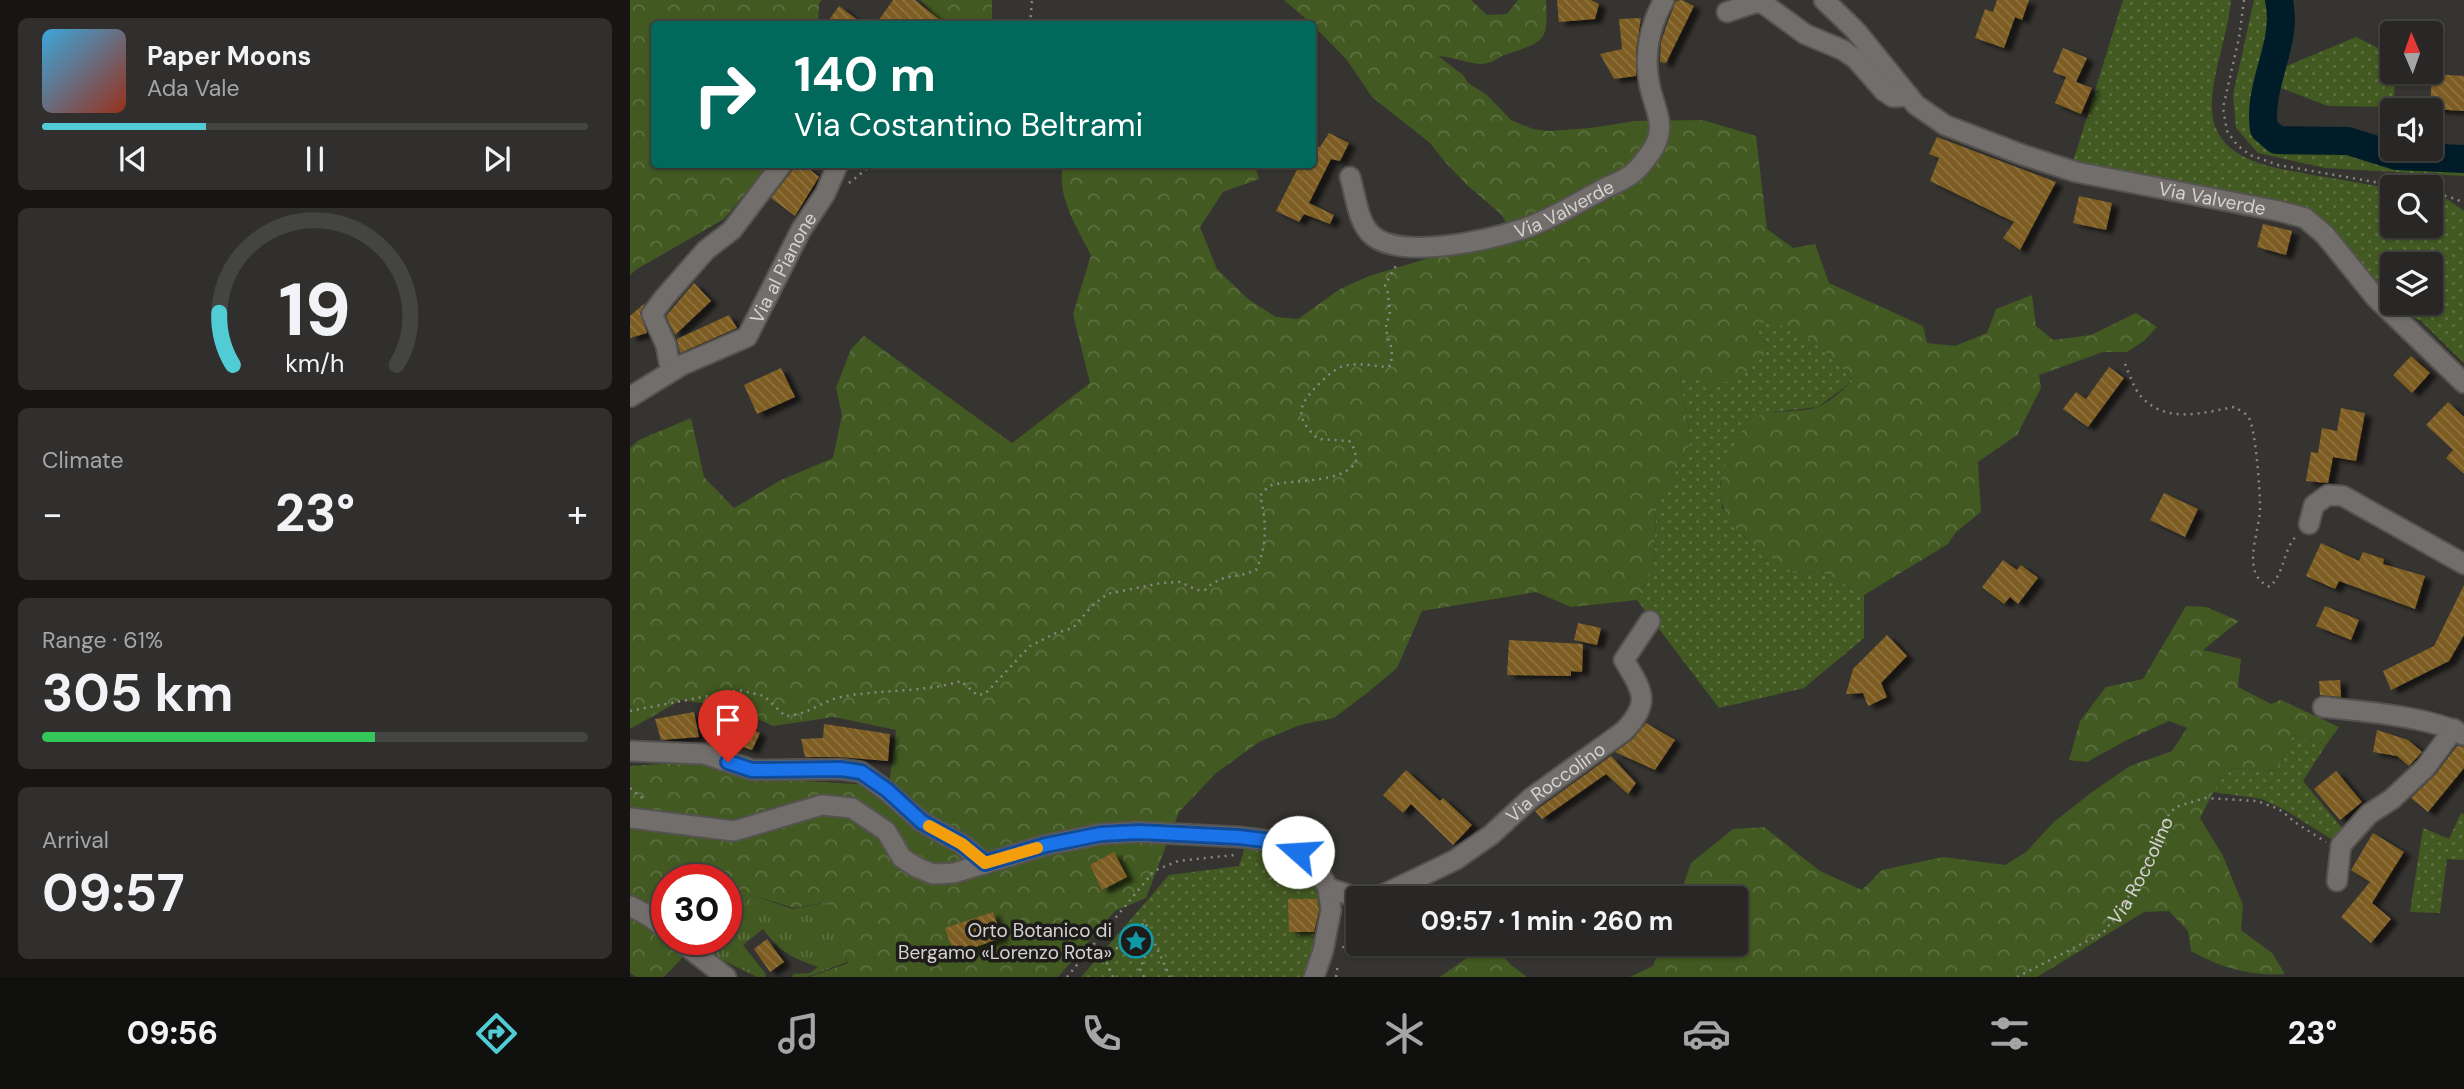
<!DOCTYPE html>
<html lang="en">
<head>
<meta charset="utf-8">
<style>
  :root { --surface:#282725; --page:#302f2d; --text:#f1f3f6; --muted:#a5a5a7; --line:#444442; --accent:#51ccd4 }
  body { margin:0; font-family:"DM Sans",sans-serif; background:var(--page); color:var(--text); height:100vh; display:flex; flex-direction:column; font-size:26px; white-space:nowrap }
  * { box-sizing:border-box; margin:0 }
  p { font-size:23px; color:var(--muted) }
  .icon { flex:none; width:38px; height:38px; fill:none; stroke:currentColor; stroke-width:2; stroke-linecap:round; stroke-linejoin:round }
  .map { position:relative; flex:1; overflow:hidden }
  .sheet { display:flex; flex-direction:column; gap:18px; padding:18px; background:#161514; width:630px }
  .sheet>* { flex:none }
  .top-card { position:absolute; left:21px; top:21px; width:665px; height:147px; border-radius:7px; box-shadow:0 2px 5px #0004,0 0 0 2px var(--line); background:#00695c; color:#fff; overflow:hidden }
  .needle { width:46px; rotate:358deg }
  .controls { position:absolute; left:1750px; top:21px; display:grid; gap:14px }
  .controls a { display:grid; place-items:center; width:63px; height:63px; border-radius:7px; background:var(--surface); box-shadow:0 2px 5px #0004,0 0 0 2px var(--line); font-size:35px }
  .speed { position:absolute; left:21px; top:864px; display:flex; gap:14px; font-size:35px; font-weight:700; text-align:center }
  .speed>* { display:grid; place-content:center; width:91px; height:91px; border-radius:50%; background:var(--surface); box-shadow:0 2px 5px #0004,0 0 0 2px var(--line); line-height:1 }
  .speed .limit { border:10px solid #d22; background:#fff; color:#111 }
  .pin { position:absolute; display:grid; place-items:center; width:60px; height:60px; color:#fff; margin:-72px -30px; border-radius:50% 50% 50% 0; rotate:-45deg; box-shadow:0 0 7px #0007 }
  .pin .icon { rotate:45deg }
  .me { position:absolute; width:77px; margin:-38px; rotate:289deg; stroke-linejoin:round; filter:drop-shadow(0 0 5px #0008) }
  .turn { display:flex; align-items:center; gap:24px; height:147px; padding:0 28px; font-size:32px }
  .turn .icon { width:91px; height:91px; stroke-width:2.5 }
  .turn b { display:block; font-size:49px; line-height:60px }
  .big { font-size:52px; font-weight:700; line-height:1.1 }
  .sheet .tile { flex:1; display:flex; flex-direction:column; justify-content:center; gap:10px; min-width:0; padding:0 24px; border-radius:10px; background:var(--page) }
  .sheet .dial { align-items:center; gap:0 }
  .dial svg { height:182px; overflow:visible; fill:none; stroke:var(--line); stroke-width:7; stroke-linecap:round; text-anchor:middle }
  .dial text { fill:var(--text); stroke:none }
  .song { display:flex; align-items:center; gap:21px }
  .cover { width:84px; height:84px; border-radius:10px; background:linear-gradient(135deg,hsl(200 70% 55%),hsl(10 70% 35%)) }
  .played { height:7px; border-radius:4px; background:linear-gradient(90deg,var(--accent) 30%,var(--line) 30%) }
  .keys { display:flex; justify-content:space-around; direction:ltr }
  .heat { display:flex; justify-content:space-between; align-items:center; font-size:38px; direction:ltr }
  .charge { height:10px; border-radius:5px; background:linear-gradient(90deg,#34c759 61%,var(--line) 0) }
  .trip { position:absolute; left:716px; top:886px; width:402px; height:70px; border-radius:7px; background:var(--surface); box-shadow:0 2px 5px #0004,0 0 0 2px var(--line); font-weight:700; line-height:70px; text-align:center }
  .tabs { display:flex; height:112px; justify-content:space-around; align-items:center; background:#10100f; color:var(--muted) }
  .tabs .icon { width:49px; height:49px }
  .tabs .current { color:var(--accent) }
  .tabs b { font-size:32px; color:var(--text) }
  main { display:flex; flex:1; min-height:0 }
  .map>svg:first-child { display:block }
  .grass { fill:url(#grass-dots); fill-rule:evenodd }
  .forest { fill:url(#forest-crowns) }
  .park { fill:url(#park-tufts) }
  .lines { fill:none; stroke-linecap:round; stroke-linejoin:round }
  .river { stroke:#001c28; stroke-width:28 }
  .building { fill:url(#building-back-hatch); filter:url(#shadow) }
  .minor-casing { stroke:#555350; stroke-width:23 }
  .path { stroke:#888784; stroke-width:2.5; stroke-dasharray:2 5; stroke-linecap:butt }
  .minor { stroke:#716e6b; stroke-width:19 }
  .route-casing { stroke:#114b97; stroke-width:18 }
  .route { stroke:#1a73e8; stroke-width:12 }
  .slow { stroke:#f59e0b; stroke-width:12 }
  .labels { text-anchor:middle; stroke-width:7; stroke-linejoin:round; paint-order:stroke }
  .street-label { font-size:19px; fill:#d4d3d1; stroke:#1d1c1a }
  .poi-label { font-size:19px; fill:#d4d3d1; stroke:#1d1c1a; text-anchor:end }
</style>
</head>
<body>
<main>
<section class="sheet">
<div class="tile">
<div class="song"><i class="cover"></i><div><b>Paper Moons</b><p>Ada Vale</p></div></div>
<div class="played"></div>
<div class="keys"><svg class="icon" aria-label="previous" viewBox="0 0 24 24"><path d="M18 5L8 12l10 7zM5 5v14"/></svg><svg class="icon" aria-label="pause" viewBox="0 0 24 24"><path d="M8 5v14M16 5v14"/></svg><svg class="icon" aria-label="next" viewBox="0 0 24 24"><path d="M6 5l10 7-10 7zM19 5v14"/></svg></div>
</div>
<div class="tile dial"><svg viewBox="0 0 100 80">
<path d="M14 69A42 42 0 1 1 86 69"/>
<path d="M14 69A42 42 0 0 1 8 46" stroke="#51ccd4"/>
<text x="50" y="56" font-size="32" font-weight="700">19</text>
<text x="50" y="72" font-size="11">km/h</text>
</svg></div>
<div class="tile"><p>Climate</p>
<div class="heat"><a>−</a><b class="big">23°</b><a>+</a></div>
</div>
<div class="tile"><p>Range · 61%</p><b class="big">305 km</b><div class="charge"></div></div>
<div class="tile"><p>Arrival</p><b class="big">09:57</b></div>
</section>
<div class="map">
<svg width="1834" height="977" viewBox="0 0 1834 977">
  <defs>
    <pattern id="grass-dots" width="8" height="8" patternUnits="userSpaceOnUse" patternTransform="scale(1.75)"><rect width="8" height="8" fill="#425921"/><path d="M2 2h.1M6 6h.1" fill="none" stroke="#5c7040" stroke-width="1.8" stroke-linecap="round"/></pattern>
    <pattern id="forest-crowns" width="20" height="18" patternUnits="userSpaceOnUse" patternTransform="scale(1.75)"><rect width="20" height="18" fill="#425921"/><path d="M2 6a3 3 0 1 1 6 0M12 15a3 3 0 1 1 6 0" fill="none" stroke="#5c7040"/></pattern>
    <pattern id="park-tufts" width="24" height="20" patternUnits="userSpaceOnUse" patternTransform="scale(1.75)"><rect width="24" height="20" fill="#425921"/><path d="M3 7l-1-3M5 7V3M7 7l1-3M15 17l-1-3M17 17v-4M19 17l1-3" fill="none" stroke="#5c7040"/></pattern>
    <pattern id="building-back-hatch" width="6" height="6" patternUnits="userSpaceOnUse" patternTransform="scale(1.75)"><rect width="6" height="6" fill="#7d5d22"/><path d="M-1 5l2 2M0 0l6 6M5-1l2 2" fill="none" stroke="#8f7341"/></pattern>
    <filter id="shadow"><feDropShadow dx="7" dy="4" stdDeviation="2" flood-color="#0009"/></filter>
  </defs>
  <rect width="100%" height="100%" fill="#363431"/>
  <g class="grass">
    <path d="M1493 0H1601C1598 34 1584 67 1582 100 1578 160 1639 167 1683 175 1709 179 1736 184 1762 189V226H1801V196L1817 199 1834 211V363L1790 320 1766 312 1703 230 1443 162ZM1762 264H1801V303H1762Z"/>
    <path d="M1624 0H1663L1665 9 1660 41 1631 82 1626 111 1628 130 1639 142 1648 143H1667L1681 137 1709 136 1739 143 1762 141V149H1801V147L1834 149V176L1695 168 1628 153 1606 128 1603 95Z"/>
    <path d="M1726 37 1762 55V72H1766L1763 107 1698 106 1648 87 1652 68Z"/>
    <path d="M1136 318 1177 337 1207 362 1223 381 1188 407 1144 412 1098 458 1090 483 1092 508 1115 538 1164 573 1190 571 1234 595V638L1174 688 1089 708 1007 600 1024 566 1026 510 1061 442 1050 376 1086 383 1141 347 1126 334Z"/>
    <path d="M1663 735 1696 745 1673 781 1712 828 1706 842 1655 810 1632 799 1583 792 1588 783 1603 768 1646 771Z"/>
    <path d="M1831 813 1834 814V860L1817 859 1810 913 1780 912 1793 828 1819 839Z"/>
    <path d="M615 847 652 857 679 874 690 899 691 932 674 977H451L539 875 609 866Z"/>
  </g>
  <g class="forest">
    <path d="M0 0H192L189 3 188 24H24V164L139 165 94 219 7 269 0 275Z"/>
    <path d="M290 0H362V24H314Z"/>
    <path d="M654 0H841L857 15 877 14 888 0H916C918 41 916 41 877 54 868 57 862 64 851 64 836 63 822 57 808 56L833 75 838 83 857 95 881 120 903 129 918 131 961 128 1005 121 1073 120 1126 136 1137 229 1163 248 1185 244 1199 283 1293 326 1297 343 1325 346 1357 333 1366 309 1402 295 1406 326 1423 340 1461 335 1506 313 1527 327 1515 340 1497 352H1473L1409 375 1411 388 1387 435 1348 462 1351 512 1326 532 1318 544 1234 595 1190 571 1164 573C1120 543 1067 514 1101 453 1106 444 1112 427 1121 421 1142 407 1168 414 1188 407 1200 402 1213 389 1223 381L1207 362 1177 337 1136 319 1126 334 1141 347C1127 363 1110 383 1088 383 1075 383 1062 378 1050 376L1061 442 1026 510 1024 566 1007 600 941 607 906 592 792 611 767 668 737 693 704 718 670 725 629 742 586 773 549 812 516 898 485 911 428 977H179L218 963 205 934 198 902 164 908 121 895 96 924V880H37V940H69L34 977H7L0 973V766L60 762 123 778 259 786 266 730 204 717 143 726 105 708 51 700 0 729V448L9 440 61 418 74 477 104 508 151 480 203 458 212 415 206 388 221 349 234 336 382 443 460 383 443 314 461 255C447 228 426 195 433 165H625L629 179 593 192 570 227 587 269 618 299 646 317 668 319 710 289 739 276 816 253 877 224 871 214 838 186 815 162 800 143 742 97 717 60 682 24Z"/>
    <path d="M1556 606 1576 607 1609 621 1573 650 1611 659 1608 687 1641 704 1651 700 1709 727 1696 745 1663 735 1646 771 1603 768 1588 783 1570 818 1593 856 1613 905 1611 930 1642 953 1655 974C1622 977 1589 967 1561 951L1558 931 1539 911 1514 912 1407 977H1000L1023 966 1032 943H1106V898H1049L1061 863 1103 829 1134 827 1190 871 1232 890 1252 870 1313 857 1375 865 1396 852 1424 822 1462 792 1500 766 1542 751 1557 728 1539 721 1497 740 1457 762 1439 760 1450 721 1476 687 1513 679Z"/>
    <path d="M858 943H861L881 965 897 977H810Z"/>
  </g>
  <path class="park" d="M121 895 163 909 198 902 206 935 217 962 177 977H161L164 974 180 973 188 967C161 957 151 953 133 929L113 945 135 973 136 977H127L64 946 70 940H96V924Z"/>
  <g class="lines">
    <path class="river" d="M1649 0C1659 43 1627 85 1634 129L1647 140 1718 141 1766 156 1834 159"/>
  </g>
  <g class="building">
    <path d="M263 0H285L315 24H246Z"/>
    <path d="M927 0H961L969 4 965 19 929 22Z"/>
    <path d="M1052 0 1064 6 1036 63 1030 62 1031 42 1037 24 1046 1Z"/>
    <path d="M1367 0H1399L1392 20 1385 17 1374 48 1345 38 1355 9 1363 12Z"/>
    <path d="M209 6 233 24H196Z"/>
    <path d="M1011 18 1006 50V76L984 79 970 54 992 49 989 19Z"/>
    <path d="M1433 48 1457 58 1446 82 1462 88 1451 114 1425 103 1436 77 1423 72Z"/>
    <path d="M1802 74 1834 76V111L1800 109Z"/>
    <path d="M699 133 719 143 710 161 701 159 679 203 704 215 700 224 674 214 669 222 646 211 670 164H682V147H690Z"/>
    <path d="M1307 137 1426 182 1390 250 1373 238 1384 222 1300 181 1309 158 1299 154Z"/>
    <path d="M164 164H173L189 177 165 216 141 198 162 171Z"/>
    <path d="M1449 196 1482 203 1476 230 1443 223Z"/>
    <path d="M1633 224 1662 231 1656 255 1627 247Z"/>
    <path d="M64 283 81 301 45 335 36 316Z"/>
    <path d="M15 303 10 313 17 333 0 338V316Z"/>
    <path d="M99 315 107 328 50 353 47 339Z"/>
    <path d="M1781 356 1800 373 1782 393 1763 375Z"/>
    <path d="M1479 367 1494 378 1458 427 1433 409 1446 392 1456 399Z"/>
    <path d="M151 368 165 397 127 414 114 385Z"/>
    <path d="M1818 402 1834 417V474L1816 458 1823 450 1796 425Z"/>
    <path d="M1711 408 1735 413 1726 461 1703 457 1698 483 1676 481 1681 452 1688 453 1692 428 1707 431Z"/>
    <path d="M1534 493 1568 509 1555 537 1520 520Z"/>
    <path d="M1691 543 1729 561 1733 552 1754 559 1753 564 1795 576 1785 609 1709 581 1705 589 1676 576Z"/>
    <path d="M1373 560 1387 570 1391 565 1408 578 1388 604 1380 597 1374 604 1352 587Z"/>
    <path d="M1834 585V635L1819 661 1761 690 1753 671 1804 646Z"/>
    <path d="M1695 606 1729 620 1721 640 1686 626Z"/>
    <path d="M948 623 971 628 967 645 944 640Z"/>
    <path d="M1257 635 1277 656 1251 683 1257 697 1238 706 1233 693 1216 694 1223 669Z"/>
    <path d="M879 640 953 644 952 672 941 671V676L877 675Z"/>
    <path d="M1710 680 1711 697 1690 695 1689 681Z"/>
    <path d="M64 712 69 737 31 740 25 719Z"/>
    <path d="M104 721 130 733 122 750 93 740Z"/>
    <path d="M1016 723 1045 740 1025 770 985 752 1003 739Z"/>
    <path d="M194 724 260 734 258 761 210 757H175L171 739 193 738Z"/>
    <path d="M1747 730 1778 740 1792 752 1779 766 1767 756 1743 752Z"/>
    <path d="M1827 746 1834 747V768L1798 812 1781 798 1805 775Z"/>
    <path d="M981 756 1006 783 998 794 976 774 912 819 905 811Z"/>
    <path d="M776 770 810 801 813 798 842 825 823 845 781 804 773 813 753 795Z"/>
    <path d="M1706 771 1732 802 1710 820 1684 789Z"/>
    <path d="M1743 833 1774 852 1742 903 1761 919 1741 943 1711 917 1740 882 1721 870Z"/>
    <path d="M484 852 497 877 472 890 460 865Z"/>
    <path d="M658 899H687L689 910 684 932H659Z"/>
    <path d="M363 912 372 938 324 954 315 928Z"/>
    <path d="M137 939 154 962 140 972 124 949Z"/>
  </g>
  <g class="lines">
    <defs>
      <g id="minor">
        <path id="s2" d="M1194 0 1226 31 1286 105 1315 125 1393 155 1446 172 1649 211 1675 218 1695 235 1746 298 1834 383"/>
        <path d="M1097 12 1127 2 1134 4 1175 34 1213 50 1226 59 1254 91 1263 97 1279 96"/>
        <path id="s3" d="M720 177C726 195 727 223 743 236 773 260 858 240 893 229 920 220 945 204 970 191 980 185 994 181 1003 173 1010 168 1018 156 1023 149 1038 124 1023 107 1019 82 1014 54 1020 25 1034 0"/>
        <path d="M44 370 39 362 36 345 22 314 34 298 76 250 102 230 152 164"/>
        <path id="s4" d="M0 397 52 365 117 337 171 230 195 194 208 164"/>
        <path d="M1679 524 1684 505 1698 495 1713 496 1834 564"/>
        <path d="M1693 707C1729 711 1804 717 1833 735"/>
        <path d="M0 751 74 754 123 770 210 769 231 772 257 791 292 822 332 844 355 864"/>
        <path d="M0 818 104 831 192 805 222 808 256 831 272 858 288 868 303 874 324 873 416 845 471 834 509 832 609 837 650 842 668 852 686 866 698 888 701 910 693 951 684 977"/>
        <path d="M1707 881 1711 845 1739 814 1762 799 1795 768 1824 729"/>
        <path d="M698 888 728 898"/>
        <path id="s5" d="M746 898 825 860 861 835 901 798 994 731C1022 702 1012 691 994 660L1020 621"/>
        <path d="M0 906 19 916 37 930"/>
        <path d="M49 940 96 977"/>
      </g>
    </defs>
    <use href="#minor" class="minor-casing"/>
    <g class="path">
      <path d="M1614 0 1609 38 1593 108 1597 131 1607 145 1620 155 1648 165 1773 187"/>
      <path d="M400 24 402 0"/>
      <path d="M219 183 243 164"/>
      <path d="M1801 192 1826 199 1834 203"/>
      <path d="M1495 364C1499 373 1503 386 1509 394 1534 425 1572 413 1604 407 1608 409 1615 413 1618 416 1626 428 1630 491 1630 508 1630 532 1609 574 1640 587 1656 569 1652 553 1666 536"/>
      <path d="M0 711 109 690 134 696 155 716C176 716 192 701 211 697 251 689 293 693 331 681L347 695 355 694 400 646 426 633 443 628 462 606 477 594 531 583 550 582 567 590H575C591 573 606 579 626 570 637 546 637 522 630 496 633 492 637 487 642 485 665 479 711 484 726 462L725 450 719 441 688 439C662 415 669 404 691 382 699 374 708 366 719 365 731 363 745 366 757 367L761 365 762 349 757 335 756 323 760 316 758 293 755 285 767 264"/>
      <path d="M0 788 16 801"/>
      <path d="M713 948 726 916"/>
      <path d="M437 977 524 871 548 861 605 855"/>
      <path d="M483 977 475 959 515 922 540 977"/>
      <path d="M514 977 510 969 517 952"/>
      <path d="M706 977 708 964"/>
      <path id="s1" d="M1387 977 1473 933 1491 910 1514 869 1539 814 1546 807 1575 798 1627 801 1649 809 1666 823 1696 842"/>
    </g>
    <use href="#minor" class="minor"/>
  </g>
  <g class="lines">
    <defs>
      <path id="route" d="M98 762 122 770 211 769 231 772 257 790 292 822 332 844 355 863 416 845 471 834 509 832 609 837 650 842 668 852"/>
    </defs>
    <use href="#route" class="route-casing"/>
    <use href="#route" class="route"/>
    <path class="slow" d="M299 826 332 844 355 863 407 848"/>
  </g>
  <defs>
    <symbol id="sight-ring" viewBox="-11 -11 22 22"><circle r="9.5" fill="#1d1c1a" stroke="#0f9aa8" stroke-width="1.5"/><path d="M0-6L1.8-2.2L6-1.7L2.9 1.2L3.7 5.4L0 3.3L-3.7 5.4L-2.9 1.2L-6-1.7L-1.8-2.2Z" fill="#0f9aa8"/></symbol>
  </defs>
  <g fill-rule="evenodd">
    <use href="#sight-ring" x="487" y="922" width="38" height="38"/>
  </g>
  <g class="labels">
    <g class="street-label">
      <text dy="7" stroke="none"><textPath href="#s2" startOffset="453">Via Valverde</textPath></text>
      <text dy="7" stroke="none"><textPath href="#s3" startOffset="264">Via Valverde</textPath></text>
      <text dy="7" stroke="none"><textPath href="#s4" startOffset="210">Via al Pianone</textPath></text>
      <text dy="7" stroke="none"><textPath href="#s5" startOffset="215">Via Roccolino</textPath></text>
      <text dy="7" stroke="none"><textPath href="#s1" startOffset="170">Via Roccolino</textPath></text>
    </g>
    <g class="poi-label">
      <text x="482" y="937">Orto Botanico di<tspan x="482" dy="22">Bergamo «Lorenzo Rota»</tspan></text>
    </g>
  </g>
</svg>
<div class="controls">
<a><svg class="needle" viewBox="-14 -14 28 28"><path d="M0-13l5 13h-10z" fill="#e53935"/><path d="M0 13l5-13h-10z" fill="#a5a5a7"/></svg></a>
<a><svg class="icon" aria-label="sound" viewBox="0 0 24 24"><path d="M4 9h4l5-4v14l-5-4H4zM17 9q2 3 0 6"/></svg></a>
<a><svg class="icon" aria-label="search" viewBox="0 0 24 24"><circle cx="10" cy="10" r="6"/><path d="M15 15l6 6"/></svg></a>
<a><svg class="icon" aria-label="layers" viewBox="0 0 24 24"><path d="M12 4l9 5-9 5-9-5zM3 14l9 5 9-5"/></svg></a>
</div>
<div class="speed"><div class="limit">30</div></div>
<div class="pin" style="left:98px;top:762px;background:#d93025"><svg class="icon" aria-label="arrive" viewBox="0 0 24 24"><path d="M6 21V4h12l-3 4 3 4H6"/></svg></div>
<svg class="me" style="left:668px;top:852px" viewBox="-20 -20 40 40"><circle r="19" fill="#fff"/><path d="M0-13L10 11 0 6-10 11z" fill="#1a73e8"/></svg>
<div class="trip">09:57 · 1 min · 260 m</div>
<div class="top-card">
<div class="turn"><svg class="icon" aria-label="right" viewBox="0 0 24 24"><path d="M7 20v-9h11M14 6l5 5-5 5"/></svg><div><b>140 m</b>Via Costantino Beltrami</div></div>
</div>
</div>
</main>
<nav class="tabs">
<b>09:56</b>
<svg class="icon current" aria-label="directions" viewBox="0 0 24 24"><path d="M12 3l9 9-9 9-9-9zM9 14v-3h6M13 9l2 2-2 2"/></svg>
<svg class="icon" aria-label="music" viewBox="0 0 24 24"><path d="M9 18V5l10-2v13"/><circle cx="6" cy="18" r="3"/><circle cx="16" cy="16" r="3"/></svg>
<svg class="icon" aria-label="phone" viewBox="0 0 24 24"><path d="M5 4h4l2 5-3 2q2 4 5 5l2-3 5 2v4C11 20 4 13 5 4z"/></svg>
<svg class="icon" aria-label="climate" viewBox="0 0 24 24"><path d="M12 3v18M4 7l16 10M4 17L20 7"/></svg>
<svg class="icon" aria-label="car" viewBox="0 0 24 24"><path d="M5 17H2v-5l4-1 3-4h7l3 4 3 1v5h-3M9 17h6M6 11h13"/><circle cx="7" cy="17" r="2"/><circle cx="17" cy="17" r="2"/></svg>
<svg class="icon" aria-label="filters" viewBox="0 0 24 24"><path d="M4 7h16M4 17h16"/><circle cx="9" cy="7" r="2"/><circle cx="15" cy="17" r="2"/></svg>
<b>23°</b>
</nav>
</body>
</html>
